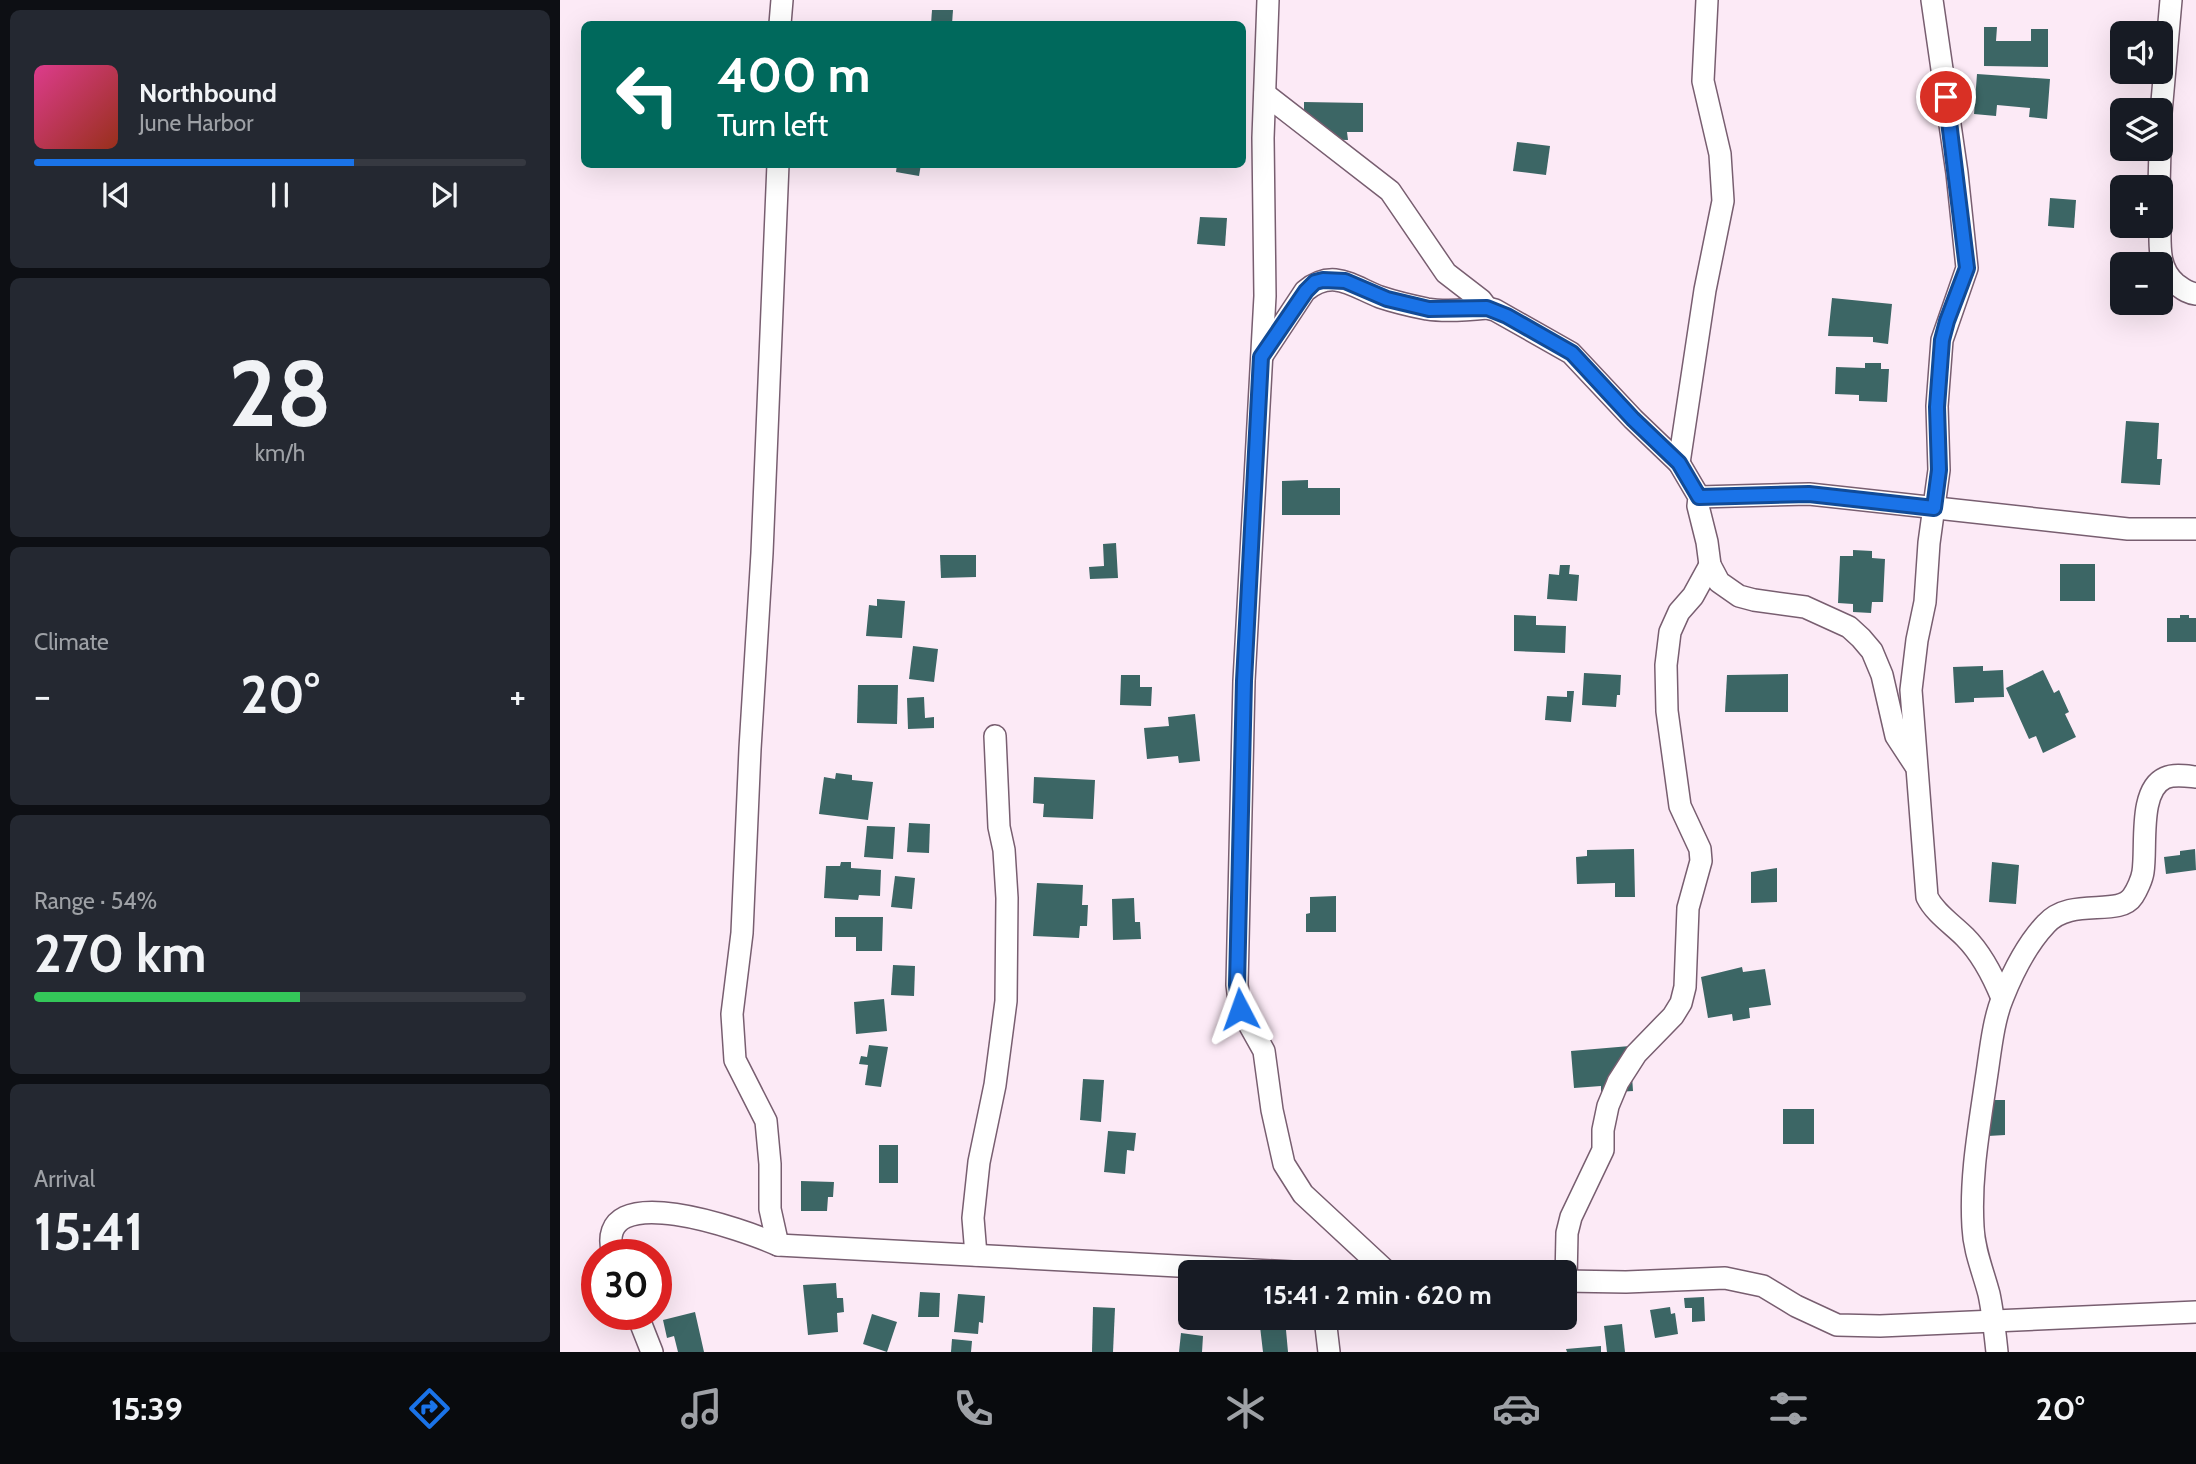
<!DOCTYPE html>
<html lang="en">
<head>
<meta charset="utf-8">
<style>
  :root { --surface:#171b24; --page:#242831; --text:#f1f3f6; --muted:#9ea1a6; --line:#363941; --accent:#1a73e8 }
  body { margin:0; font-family:Cabin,sans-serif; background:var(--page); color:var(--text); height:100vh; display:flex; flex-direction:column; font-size:26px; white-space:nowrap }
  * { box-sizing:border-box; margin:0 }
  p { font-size:23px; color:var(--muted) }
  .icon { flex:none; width:38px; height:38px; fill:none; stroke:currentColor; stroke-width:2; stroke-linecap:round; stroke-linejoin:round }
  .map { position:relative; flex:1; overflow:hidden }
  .drawer { display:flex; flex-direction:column; gap:10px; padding:10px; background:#0d0f14; width:560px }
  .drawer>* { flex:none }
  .guide { position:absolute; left:21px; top:21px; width:665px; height:147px; border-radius:10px; box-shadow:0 7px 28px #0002; background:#00695c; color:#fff; overflow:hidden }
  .controls { position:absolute; left:1550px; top:21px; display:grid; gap:14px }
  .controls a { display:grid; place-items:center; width:63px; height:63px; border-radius:10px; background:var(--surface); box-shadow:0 7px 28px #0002; font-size:35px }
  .speed { position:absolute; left:21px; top:1239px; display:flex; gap:14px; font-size:35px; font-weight:700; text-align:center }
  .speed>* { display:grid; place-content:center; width:91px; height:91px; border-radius:50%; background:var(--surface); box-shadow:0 7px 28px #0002; line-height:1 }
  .speed .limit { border:10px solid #d22; background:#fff; color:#111 }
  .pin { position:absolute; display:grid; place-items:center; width:60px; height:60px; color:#fff; margin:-30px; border:4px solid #fff; border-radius:50%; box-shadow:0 2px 7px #0007 }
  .me { position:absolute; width:77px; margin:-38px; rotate:356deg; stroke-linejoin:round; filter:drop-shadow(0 0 5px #0008) }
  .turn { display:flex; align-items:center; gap:24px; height:147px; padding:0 21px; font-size:32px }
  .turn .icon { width:91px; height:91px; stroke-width:2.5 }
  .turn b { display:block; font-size:49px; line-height:60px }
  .big { font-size:52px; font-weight:700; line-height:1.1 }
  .drawer .widget { flex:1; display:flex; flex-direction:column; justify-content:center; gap:10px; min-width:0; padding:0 24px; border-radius:10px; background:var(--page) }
  .drawer .dial { align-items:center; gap:0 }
  .dial b { font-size:91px; line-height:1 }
  .song { display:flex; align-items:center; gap:21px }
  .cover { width:84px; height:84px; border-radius:10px; background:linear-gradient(135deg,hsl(330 70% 55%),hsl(10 70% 35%)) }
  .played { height:7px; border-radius:4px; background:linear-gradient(90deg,var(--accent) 65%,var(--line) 65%) }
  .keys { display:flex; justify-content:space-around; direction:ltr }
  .heat { display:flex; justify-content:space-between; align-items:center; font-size:38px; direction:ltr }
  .charge { height:10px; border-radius:5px; background:linear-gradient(90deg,#34c759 54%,var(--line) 0) }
  .trip { position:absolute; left:618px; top:1260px; width:399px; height:70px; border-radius:10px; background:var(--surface); box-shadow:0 7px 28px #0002; font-weight:700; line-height:70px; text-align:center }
  .tabs { display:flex; height:112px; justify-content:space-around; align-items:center; background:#090b0e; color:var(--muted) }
  .tabs .icon { width:49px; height:49px }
  .tabs .active { color:var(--accent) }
  .tabs b { font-size:32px; color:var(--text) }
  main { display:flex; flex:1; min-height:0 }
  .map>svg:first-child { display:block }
  .building { fill:#3c6665 }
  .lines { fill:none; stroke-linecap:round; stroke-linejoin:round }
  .street-casing { stroke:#785e70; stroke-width:24 }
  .street { stroke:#fff; stroke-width:21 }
  .route-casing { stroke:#114b97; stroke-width:18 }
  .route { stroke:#1a73e8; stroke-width:12 }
</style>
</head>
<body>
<main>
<section class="drawer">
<div class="widget">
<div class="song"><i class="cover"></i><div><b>Northbound</b><p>June Harbor</p></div></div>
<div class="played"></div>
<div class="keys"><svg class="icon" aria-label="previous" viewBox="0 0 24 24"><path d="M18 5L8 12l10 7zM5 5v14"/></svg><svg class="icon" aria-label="pause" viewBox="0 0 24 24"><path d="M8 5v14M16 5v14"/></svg><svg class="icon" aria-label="next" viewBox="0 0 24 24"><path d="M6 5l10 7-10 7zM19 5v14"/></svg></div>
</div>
<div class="widget dial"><b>28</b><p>km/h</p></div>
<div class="widget"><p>Climate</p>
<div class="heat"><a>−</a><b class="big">20°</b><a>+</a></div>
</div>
<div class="widget"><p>Range · 54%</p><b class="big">270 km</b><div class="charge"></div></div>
<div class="widget"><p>Arrival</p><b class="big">15:41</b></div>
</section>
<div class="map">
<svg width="1636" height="1352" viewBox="0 0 1636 1352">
  <rect width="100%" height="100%" fill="#fceaf6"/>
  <g class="building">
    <path d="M372 10H393L392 24H371Z"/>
    <path d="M1424 27H1437L1436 41H1471V29H1488V67L1424 66Z"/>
    <path d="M1417 74 1490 79 1487 119 1469 117 1470 108 1437 105 1436 116 1414 114Z"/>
    <path d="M744 102 803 103V132H787L788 140 744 139Z"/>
    <path d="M957 142 990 146 986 175 953 171Z"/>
    <path d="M337 164H361L359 176 336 172Z"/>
    <path d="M1490 198 1516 200 1514 228 1488 226Z"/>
    <path d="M640 217 667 218 665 246 637 244Z"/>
    <path d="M1272 298 1332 304 1328 344 1313 342V337L1268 336Z"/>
    <path d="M1305 363H1321V369H1329L1327 402 1299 401V395L1275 394 1276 367 1305 368Z"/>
    <path d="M1566 421 1599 423 1597 459H1602L1600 485 1561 483Z"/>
    <path d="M748 480V488H780V515H722V481Z"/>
    <path d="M556 543 558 578 530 579 529 567 544 566 543 544Z"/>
    <path d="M1293 550 1312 551V558L1325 559 1323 602H1312L1311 613 1293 612V604L1278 603 1280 556H1293Z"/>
    <path d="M380 555H416V577L381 578Z"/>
    <rect x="1500" y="564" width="35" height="37"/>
    <path d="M1000 565H1010L1009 574 1019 575 1017 601 987 599 989 574 999 575Z"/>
    <path d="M317 599 345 601 342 638 306 636 309 605 317 606Z"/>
    <path d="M954 615 976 616V625L1006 626 1005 653 954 651Z"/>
    <path d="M1620 615H1629V618H1636V642H1607V618H1620Z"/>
    <path d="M353 646 378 649 374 682 349 679Z"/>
    <path d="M1423 666V671L1443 670 1444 697 1414 698V702L1395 703 1393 667Z"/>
    <path d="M1483 670 1494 693 1499 690 1509 712 1505 714 1516 737 1483 753 1476 736 1469 739 1446 688Z"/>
    <path d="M1024 673 1061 675 1060 695H1057L1056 707 1022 705Z"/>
    <path d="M1228 674V712H1165L1167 675Z"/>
    <path d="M561 675H580V687H592L591 706 560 705Z"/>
    <path d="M298 685H338L337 724 297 723Z"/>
    <path d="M1007 691H1014L1011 722 985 720 987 696 1007 697Z"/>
    <path d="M364 697 365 718 374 717V728L348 729 347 698Z"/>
    <path d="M635 714 640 761 619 763 618 756 587 759 584 728 609 726 608 717Z"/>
    <path d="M276 773 292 775V780L313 782 308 820 259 814 264 777 275 779Z"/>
    <path d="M474 777 535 780 533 819 483 817 484 804 473 803Z"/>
    <path d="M349 823 370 824 369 853 347 852Z"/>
    <path d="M307 826 335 827 333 859 304 857Z"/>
    <path d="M1074 849 1075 897H1055V883L1017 884 1016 857 1027 856V850Z"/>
    <path d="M1635 849 1636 870 1606 874 1604 857 1620 855V851Z"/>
    <path d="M281 862H291V868L321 870 320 896 299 895 298 900 264 898 266 866H280Z"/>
    <path d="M1432 862 1459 865 1456 904 1429 902Z"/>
    <path d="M1217 868V902L1191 903V872Z"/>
    <path d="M335 876 355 878 352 909 331 907Z"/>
    <path d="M477 883 523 885 522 905H528L527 926H520L519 938 473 936Z"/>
    <path d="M776 896V932H746V914L750 913V897Z"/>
    <path d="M574 898 575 922H580L581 939 553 940 552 899Z"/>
    <path d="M275 917H323L322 951H296V937H275Z"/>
    <path d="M333 965 355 966 354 996 331 995Z"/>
    <path d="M1182 967 1183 972 1205 969 1211 1005 1189 1008 1190 1018 1173 1021 1172 1014 1148 1018 1141 977Z"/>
    <path d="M324 999 327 1031 296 1034 294 1002Z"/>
    <path d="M309 1045 328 1047 321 1087 305 1085 308 1065 299 1064 301 1056 307 1057Z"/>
    <path d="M1070 1046 1073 1091 1041 1093V1086L1014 1088 1011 1051Z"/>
    <path d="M523 1079 544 1080 541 1122 520 1120Z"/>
    <path d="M1428 1100H1445V1135L1428 1136Z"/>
    <rect x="1223" y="1109" width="31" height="35"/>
    <path d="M548 1131 576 1133 574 1151 567 1150 565 1174 544 1172Z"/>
    <rect x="319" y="1145" width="19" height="38"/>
    <path d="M241 1181 274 1182 273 1197H268L267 1211H241Z"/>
    <path d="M276 1283 277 1298H283L284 1312 277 1313 278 1332 248 1335 243 1285Z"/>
    <path d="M360 1292 380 1293 379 1317H358Z"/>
    <path d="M398 1294 425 1296 423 1323 419 1322 418 1334 394 1332Z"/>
    <path d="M1144 1297 1145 1321 1132 1322V1308H1125L1124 1298Z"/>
    <path d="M533 1307 555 1308 553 1352H532Z"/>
    <path d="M1110 1307 1111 1314 1115 1313 1118 1334 1095 1338 1090 1310Z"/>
    <path d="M135 1312 144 1352H118L114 1336 107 1338 103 1320Z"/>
    <path d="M312 1314 337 1322 327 1352 303 1344Z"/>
    <path d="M699 1318H728L730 1329 726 1330 728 1352H703Z"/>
    <path d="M1062 1324 1065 1352H1047L1044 1326Z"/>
    <path d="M621 1333 643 1336 642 1352H619Z"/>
    <path d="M392 1339 412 1341 411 1352H391Z"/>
    <path d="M1041 1346V1352H1007L1006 1349Z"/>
  </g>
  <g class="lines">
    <defs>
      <g id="street">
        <path d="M708 0 703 138 705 296 684 681 677 985 680 1008 704 1051 712 1110 724 1164 743 1194 827 1272"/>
        <path d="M1372 0 1397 173 1407 268 1382 340 1377 406 1379 470 1369 543 1365 602 1357 640 1351 690 1367 897C1375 913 1392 924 1405 937 1422 954 1433 976 1442 998"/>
        <path d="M220 24 222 0"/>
        <path d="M705 94 830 191 886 273 921 300 927 308"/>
        <path d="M1601 113 1611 0"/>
        <path d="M218 164 202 553 190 749 182 933 172 1014 175 1060 206 1121 210 1164V1209L218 1245"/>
        <path d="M1599 187 1600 149"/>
        <path d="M1600 226C1600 247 1598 269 1616 284 1623 289 1627 293 1636 294"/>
        <path d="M702 356 745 291C773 268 792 286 820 297 835 302 852 306 867 309 886 312 908 310 927 308L935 310 1011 353 1073 419 1119 463 1139 497 1138 506 1147 542 1150 565 1159 582 1179 596 1194 600 1245 607 1289 627 1301 638 1312 651 1322 675 1336 736 1355 765"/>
        <path d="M1119 463 1145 290 1163 201 1160 154 1143 81 1147 0"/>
        <path d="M1139 497 1249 494 1568 529H1636"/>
        <path d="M53 1255C31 1174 187 1231 218 1245L733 1272"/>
        <path d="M416 1255 413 1218 419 1162 435 1085 446 1001 447 898 444 850 439 827 435 736"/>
        <path d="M1004 1281 1066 1282 1165 1278 1203 1286 1236 1306 1277 1325 1320 1326 1636 1312"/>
        <path d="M1006 1281 1007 1233 1011 1217 1043 1150V1130L1048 1106 1058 1082 1076 1054 1113 1016 1121 1003 1125 987 1128 908 1141 861 1140 849 1120 806 1107 711 1106 665 1110 632 1119 612 1133 596 1150 565"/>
        <path d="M77 1314 92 1352"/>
        <path d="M765 1318 769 1352"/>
        <path d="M1437 1352C1435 1333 1433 1313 1429 1294 1423 1271 1414 1251 1413 1227 1410 1177 1419 1129 1426 1080 1430 1055 1433 1020 1443 997 1453 972 1468 943 1486 924 1511 896 1559 918 1573 896 1577 890 1582 879 1583 872 1587 847 1578 790 1605 778 1614 774 1626 776 1636 777"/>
      </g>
    </defs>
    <use href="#street" class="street-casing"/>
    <use href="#street" class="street"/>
  </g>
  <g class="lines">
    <defs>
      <path id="route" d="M680 1009 677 985 684 681 701 357 746 291 755 282 763 280 785 281 827 299 869 309 927 308 947 316 1012 353 1073 419 1119 463 1139 497 1249 494 1374 508 1379 470 1377 407 1382 340 1387 321 1407 268 1386 97"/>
    </defs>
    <use href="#route" class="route-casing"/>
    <use href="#route" class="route"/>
  </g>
</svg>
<div class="controls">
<a><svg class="icon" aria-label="sound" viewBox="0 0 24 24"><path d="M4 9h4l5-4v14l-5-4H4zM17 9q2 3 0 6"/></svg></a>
<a><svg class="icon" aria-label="layers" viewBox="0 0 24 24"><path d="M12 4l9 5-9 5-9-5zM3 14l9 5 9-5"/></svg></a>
<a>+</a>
<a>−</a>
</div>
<div class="speed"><div class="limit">30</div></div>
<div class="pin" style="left:1386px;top:97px;background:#d93025"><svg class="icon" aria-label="arrive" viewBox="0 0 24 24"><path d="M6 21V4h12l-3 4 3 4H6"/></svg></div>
<svg class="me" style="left:680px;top:1009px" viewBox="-20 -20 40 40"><path d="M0-17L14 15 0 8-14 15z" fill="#1a73e8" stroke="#fff" stroke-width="4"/></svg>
<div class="trip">15:41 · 2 min · 620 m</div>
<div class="guide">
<div class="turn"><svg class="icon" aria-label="left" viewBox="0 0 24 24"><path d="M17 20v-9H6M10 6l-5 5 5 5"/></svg><div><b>400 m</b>Turn left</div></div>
</div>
</div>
</main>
<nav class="tabs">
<b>15:39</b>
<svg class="icon active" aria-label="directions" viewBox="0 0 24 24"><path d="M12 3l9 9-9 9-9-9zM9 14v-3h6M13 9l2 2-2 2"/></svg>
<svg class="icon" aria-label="music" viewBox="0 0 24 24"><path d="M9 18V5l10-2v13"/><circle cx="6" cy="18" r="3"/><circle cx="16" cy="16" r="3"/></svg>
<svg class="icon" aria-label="phone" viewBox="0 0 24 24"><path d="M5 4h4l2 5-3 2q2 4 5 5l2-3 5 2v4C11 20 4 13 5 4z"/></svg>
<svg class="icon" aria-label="climate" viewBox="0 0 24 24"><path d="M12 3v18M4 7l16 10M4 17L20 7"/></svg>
<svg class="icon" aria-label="car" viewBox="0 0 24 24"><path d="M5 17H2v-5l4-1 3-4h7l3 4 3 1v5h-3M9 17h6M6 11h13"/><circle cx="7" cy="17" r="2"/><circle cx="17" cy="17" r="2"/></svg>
<svg class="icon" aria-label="filters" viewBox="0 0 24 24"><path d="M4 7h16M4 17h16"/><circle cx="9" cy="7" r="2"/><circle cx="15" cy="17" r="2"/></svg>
<b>20°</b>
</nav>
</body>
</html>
